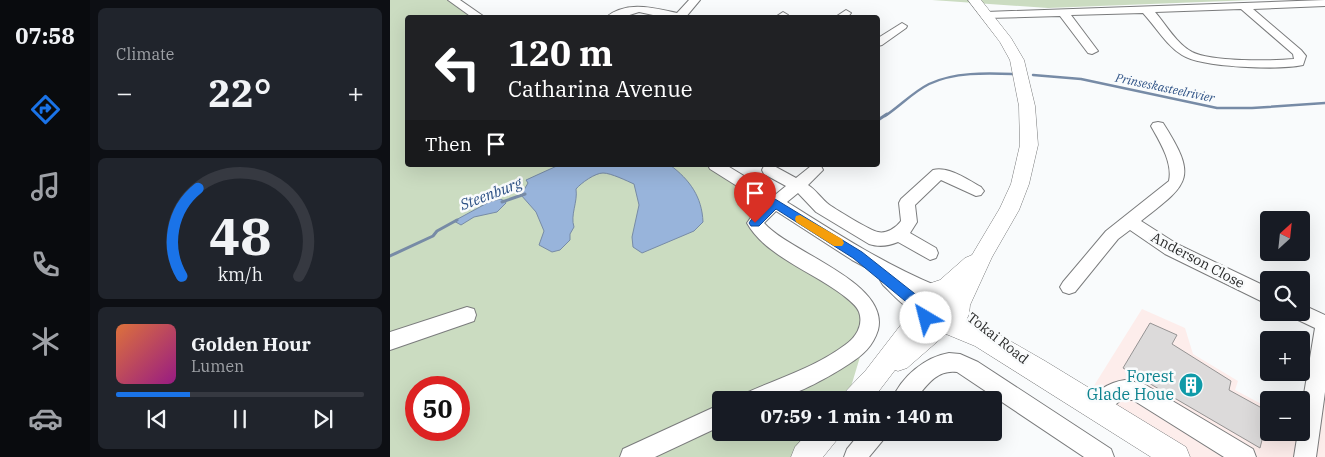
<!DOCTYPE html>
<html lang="en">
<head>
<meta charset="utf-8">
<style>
  :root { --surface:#171b24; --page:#20242c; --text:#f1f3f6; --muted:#9ea1a6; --line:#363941; --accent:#1a73e8 }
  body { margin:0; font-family:"IBM Plex Serif",serif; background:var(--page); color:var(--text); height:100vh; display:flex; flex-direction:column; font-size:19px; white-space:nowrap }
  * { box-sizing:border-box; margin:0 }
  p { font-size:16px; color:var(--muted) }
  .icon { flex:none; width:28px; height:28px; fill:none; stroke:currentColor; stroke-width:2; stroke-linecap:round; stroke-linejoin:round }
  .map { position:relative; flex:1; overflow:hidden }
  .details { display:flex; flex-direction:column; gap:8px; padding:8px; background:#0d0f14; width:300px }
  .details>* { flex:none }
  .banner { position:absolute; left:15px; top:15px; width:475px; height:152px; border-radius:5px; box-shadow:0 5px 20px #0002; background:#202124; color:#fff; overflow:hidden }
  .needle { width:32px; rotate:27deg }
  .buttons { position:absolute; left:870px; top:211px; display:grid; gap:10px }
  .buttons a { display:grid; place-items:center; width:50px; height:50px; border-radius:5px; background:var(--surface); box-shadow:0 5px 20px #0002; font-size:25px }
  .speed { position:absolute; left:15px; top:376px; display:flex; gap:10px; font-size:25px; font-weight:700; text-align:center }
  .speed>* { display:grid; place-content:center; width:65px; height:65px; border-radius:50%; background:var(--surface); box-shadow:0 5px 20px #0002; line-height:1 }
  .speed .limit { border:8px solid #d22; background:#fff; color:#111 }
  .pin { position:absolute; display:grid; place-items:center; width:42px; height:42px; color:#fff; margin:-51px -21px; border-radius:50% 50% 50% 0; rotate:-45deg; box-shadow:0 0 5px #0007 }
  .pin .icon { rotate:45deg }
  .me { position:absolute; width:55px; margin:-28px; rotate:323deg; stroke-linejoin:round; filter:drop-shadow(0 0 4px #0008) }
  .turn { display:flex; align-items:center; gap:18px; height:105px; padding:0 20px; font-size:22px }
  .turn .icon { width:65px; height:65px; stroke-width:2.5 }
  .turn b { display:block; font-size:35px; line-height:42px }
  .then { display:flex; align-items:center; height:48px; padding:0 20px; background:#0003; gap:10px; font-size:19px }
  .big { font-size:38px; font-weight:700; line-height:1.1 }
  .details .widget { flex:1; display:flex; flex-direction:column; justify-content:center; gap:8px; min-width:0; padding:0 18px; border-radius:8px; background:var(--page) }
  .details .dial { align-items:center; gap:0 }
  .dial svg { height:130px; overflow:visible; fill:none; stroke:var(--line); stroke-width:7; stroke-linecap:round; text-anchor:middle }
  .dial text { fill:var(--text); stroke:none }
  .song { display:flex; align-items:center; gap:15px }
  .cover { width:60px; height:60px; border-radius:8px; background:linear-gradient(135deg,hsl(20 70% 55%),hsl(310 70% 35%)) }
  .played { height:5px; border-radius:2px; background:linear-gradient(90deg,var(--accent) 30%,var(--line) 30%) }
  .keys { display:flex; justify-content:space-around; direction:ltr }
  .heat { display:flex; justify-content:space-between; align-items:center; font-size:28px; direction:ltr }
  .trip { position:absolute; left:322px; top:391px; width:290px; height:50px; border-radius:5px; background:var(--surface); box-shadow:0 5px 20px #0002; font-weight:700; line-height:50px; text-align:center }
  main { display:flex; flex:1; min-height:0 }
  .tabs { display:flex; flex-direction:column; width:90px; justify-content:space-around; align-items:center; background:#090b0e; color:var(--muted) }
  .tabs .icon { width:35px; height:35px }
  .tabs .selected { color:var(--accent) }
  .tabs b { font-size:22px; color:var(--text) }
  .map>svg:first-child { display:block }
  .commercial { fill:#fdedeb }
  .green { fill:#cbdcc1; fill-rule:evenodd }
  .water { fill:#98b4db; stroke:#778ba6 }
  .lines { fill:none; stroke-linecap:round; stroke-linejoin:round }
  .stream-far1 { stroke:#778ba6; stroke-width:2.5 }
  .stream { stroke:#778ba6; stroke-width:3 }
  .building { fill:#dcdada; stroke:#959393 }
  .minor-casing { stroke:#7a7b7c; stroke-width:2 }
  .major-casing { stroke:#7a7b7c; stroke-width:1 }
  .minor { fill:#fff; fill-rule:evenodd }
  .major { fill:#fff; fill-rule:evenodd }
  .route { fill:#1a73e8; stroke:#114b97 }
  .slow { fill:#f59e0b }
  .labels { text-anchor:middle; stroke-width:5; stroke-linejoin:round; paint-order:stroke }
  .far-water-label { font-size:12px; font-style:italic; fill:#2d5185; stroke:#f9fbfc }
  .street-label { font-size:14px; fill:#292a2a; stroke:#f9fbfc }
  .water-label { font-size:15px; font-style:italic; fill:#2d5185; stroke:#f9fbfc }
  .near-culture-label { font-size:16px; fill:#0d838f; stroke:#f9fbfc; text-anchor:end }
</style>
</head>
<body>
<main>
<nav class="tabs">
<b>07:58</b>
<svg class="icon selected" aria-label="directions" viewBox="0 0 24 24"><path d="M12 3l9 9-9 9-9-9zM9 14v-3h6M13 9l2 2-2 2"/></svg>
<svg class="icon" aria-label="music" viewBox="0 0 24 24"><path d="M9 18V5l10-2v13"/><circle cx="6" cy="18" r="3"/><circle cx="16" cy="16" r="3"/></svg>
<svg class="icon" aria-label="phone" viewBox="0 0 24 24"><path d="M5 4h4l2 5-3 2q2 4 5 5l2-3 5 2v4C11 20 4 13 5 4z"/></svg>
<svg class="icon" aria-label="climate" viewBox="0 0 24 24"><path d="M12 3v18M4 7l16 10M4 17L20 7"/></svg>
<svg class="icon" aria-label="car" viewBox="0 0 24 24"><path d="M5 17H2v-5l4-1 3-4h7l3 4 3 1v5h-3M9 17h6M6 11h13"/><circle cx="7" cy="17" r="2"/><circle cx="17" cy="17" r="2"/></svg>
</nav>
<section class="details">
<div class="widget"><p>Climate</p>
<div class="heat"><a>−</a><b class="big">22°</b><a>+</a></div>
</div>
<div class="widget dial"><svg viewBox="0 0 100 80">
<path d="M14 69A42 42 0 1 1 86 69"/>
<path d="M14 69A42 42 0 0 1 24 15" stroke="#1a73e8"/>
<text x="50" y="56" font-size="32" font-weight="700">48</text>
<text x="50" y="72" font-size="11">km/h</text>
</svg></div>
<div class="widget">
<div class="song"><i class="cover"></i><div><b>Golden Hour</b><p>Lumen</p></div></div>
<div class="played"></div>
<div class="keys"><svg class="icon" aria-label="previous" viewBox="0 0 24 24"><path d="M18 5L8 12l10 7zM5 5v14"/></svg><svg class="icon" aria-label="pause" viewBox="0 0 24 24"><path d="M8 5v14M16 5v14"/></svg><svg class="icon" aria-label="next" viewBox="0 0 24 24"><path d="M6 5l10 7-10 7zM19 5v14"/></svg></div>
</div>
</section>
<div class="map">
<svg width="935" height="457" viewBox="0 0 935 457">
  <rect width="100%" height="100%" fill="#f9fbfc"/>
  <path class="commercial" d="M752 309 795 328 803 354 848 381 845 390 879 408V432H911L925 397 935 402V457H786L695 400Z"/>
  <g class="green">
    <path d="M0 0H63L91 17 18 18V165H325L385 203 367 227 477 309 479 327 457 400H331V432L436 433 413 457H0ZM26 388H69V430H26Z"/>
    <path d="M542 0H863L658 8Z"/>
  </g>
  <g class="water">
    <path d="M169 165H280C300 180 312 197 313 222L304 231 252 253 243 247 242 237 249 205 244 184C237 181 221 173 213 173 205 173 191 183 186 189 188 202 180 215 184 227L180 234V240L170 250 162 252 149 245 154 231 146 212 131 195 138 183 136 180Z"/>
    <path d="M110 199 115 201 116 203 107 212 84 217 71 225 64 221 99 202Z"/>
  </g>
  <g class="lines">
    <g class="stream-far1">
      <path d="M643 75 691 79 827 108H862L935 103"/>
      <path d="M495 116C510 106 523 92 539 84 564 72 596 73 623 74"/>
    </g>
    <g class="stream">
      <path d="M488 120 497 114"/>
      <path d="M112 202 135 194"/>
      <path d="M0 256 43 236 47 231 67 220"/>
    </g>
  </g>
  <path class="building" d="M760 323 787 335 782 344 841 381 839 390 879 412 870 448 733 368Z"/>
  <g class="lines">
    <defs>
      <g id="minor">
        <path d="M58 0H70L96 18H83Z"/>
        <path d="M299 0H310L295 18H277L249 12 230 18H215C237 0 263 8 287 13Z"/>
        <path d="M935 0V6L863 9 911 50 916 56 913 65C890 70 812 68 792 55 776 45 766 27 753 13L681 15 708 51 702 54 698 53 670 16 596 18 591 15 596 12ZM851 9 903 54 904 59C881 61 822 62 802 52 787 44 776 25 765 12Z"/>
        <path d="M456 10 461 13 457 18H444Z"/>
        <path d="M393 12 398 15 396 18H384Z"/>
        <path d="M512 23 517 26 516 28 492 45 488 46V38Z"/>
        <path d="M768 122 773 123C809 179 798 184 751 221L787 244 879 288V305L775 254 740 230 728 239 685 292 679 294 673 292 670 287 673 282 716 231 779 181C783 163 770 142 761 126L763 123Z"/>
        <path d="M318 165H336L385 195 396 186 374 174 372 170 374 166H384L406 178 421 166H431L433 170 418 185C426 190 430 197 437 203 443 208 481 231 488 232 496 234 506 228 511 221L509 203 511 199 543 170C559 166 578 180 591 187L594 191 591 195 586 196 551 180 525 205 527 222 520 233 546 248 548 253 546 258 540 260 508 242C499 246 488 247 479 244L426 212 408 193 397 202C446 233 494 264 547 286L550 291 547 296 541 299 528 294 536 300 539 306 536 312C521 317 504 295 493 285L490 280 492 276 462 260 386 211 374 223C400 253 500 282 488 330 483 346 473 355 459 364 441 376 408 394 387 399 377 402 363 400 353 400L356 393C389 378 426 367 455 345 465 338 474 326 469 312 467 306 459 300 454 296 425 273 375 256 357 223L366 210 374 203 320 169Z"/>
        <path d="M911 304 935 315V392L926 457H904L908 432H911V412L925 328 904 318 902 312H911Z"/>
        <path d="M77 307 84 309 86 315 84 321 0 350V332Z"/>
        <path d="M559 353 570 354 588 362 721 449 724 457H694L567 372C547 369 536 386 525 400H502C511 377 535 357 559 353Z"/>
        <path d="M735 380 754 384 863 449 866 457H834L743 400H731L714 414 707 417 700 414 697 407C703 392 719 382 735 380Z"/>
        <path d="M331 404V426L265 457H230L233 449Z"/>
        <path d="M471 432H496L493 440 479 457H454L457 449Z"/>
      </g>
      <g id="major">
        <path d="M578 0H591L621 38 634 60 645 106 648 145 639 184 629 210 602 257 580 305 579 314 576 321 601 330 655 361 796 447 800 457H761L585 346 556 334 517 368 508 371 505 370 482 400H452L456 391 476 370 513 322 526 290 532 286 550 280 575 258 582 255 610 208 621 184 630 145 629 106 620 60 610 42ZM547 299 551 300 557 305V310L555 312 547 313 542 308V303Z"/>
        <path d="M419 432H450L446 441 433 457H401L405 447Z"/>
      </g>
    </defs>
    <use href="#minor" class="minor-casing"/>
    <use href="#major" class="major-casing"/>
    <use href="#minor" class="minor"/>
    <use href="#major" class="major"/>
  </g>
  <path class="route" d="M385 199 472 252 529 297C536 303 539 310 543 318L541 322 536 324 532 322 526 310 520 305 463 258 386 209 369 226H361L359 223 361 220 381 200Z"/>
  <path class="slow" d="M410 215 452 239 454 243 452 246H444L406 222 405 219 406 216Z"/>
  <defs>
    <symbol id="building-disc" viewBox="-11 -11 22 22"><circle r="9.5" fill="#0f9aa8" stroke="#f9fbfc"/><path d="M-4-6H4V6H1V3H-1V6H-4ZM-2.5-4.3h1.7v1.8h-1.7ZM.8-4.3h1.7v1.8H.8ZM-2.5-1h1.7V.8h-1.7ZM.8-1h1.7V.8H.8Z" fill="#fff"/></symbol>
  </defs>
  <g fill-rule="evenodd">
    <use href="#building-disc" x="787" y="371" width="28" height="28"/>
  </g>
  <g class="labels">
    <g class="far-water-label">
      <text transform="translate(775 88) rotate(12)" y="4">Prinseskasteelrivier</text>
    </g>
    <g class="street-label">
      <text transform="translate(808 260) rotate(28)" y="5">Anderson Close</text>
      <text transform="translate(608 338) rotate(38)" y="5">Tokai Road</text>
    </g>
    <g class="water-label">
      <text transform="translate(101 194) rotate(-21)" y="5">Steenburg</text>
    </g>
    <g class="near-culture-label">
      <text x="784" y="382">Forest<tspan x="784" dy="18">Glade Houe</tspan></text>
    </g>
  </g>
</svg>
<div class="buttons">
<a><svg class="needle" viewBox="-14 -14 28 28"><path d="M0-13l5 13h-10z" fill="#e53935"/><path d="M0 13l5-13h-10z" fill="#9ea1a6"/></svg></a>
<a><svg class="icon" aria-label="search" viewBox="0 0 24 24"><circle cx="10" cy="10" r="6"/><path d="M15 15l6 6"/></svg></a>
<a>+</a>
<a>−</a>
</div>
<div class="speed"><div class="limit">50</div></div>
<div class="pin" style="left:365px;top:223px;background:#d93025"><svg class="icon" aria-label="arrive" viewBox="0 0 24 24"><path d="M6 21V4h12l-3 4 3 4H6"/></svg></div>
<svg class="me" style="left:536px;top:318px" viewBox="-20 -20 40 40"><circle r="19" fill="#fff"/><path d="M0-13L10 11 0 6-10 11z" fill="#1a73e8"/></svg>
<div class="trip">07:59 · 1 min · 140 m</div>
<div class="banner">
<div class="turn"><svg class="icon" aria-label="left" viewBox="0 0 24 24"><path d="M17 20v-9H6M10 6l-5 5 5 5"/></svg><div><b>120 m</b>Catharina Avenue</div></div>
<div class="then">Then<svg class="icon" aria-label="arrive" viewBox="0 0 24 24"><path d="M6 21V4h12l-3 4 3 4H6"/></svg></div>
</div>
</div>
</main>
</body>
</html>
